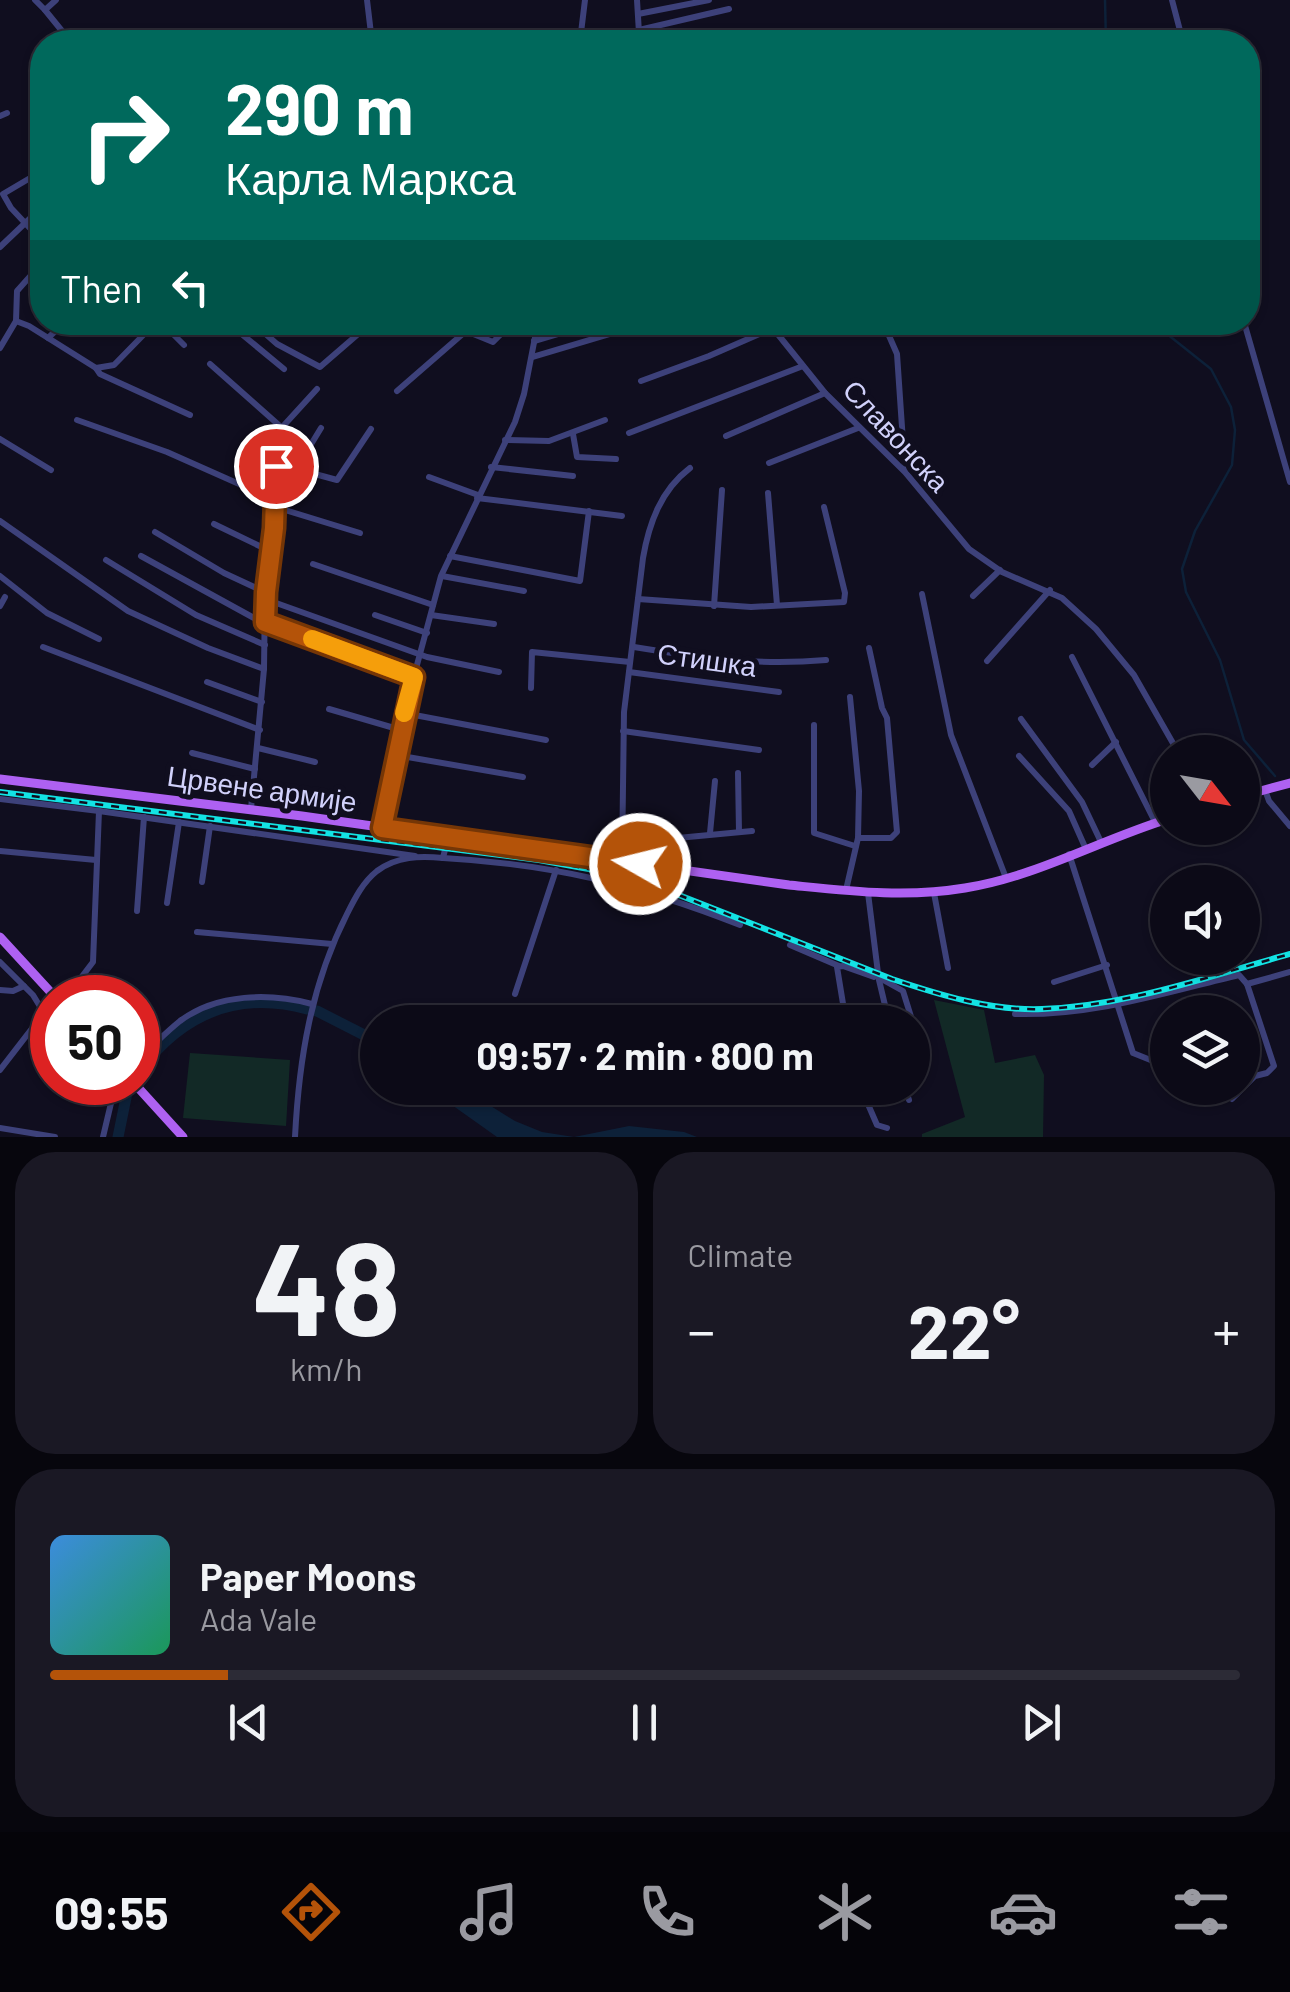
<!DOCTYPE html>
<html lang="en">
<head>
<meta charset="utf-8">
<style>
  :root { --surface:#0c0a17; --page:#1a1824; --text:#f1f3f6; --muted:#9a9aa1; --line:#2c2b36; --accent:#b45309 }
  body { margin:0; font-family:Barlow,sans-serif; background:var(--page); color:var(--text); height:100vh; display:flex; flex-direction:column; font-size:38px; white-space:nowrap }
  * { box-sizing:border-box; margin:0 }
  p { font-size:32px; color:var(--muted) }
  .icon { flex:none; width:55px; height:55px; fill:none; stroke:currentColor; stroke-width:2; stroke-linecap:round; stroke-linejoin:round }
  .map { position:relative; height:1137px; overflow:hidden }
  .side { display:flex; flex-direction:column; gap:15px; padding:15px; background:#07060d; flex:1 }
  .side>* { flex:none }
  .hud { position:absolute; left:30px; top:30px; width:1230px; height:305px; border-radius:40px; box-shadow:0 2px 8px #0004,0 0 0 2px var(--line); background:#00695c; color:#fff; overflow:hidden }
  .needle { width:65px; rotate:121deg }
  .tools { position:absolute; left:1150px; top:735px; display:grid; gap:20px }
  .tools a { display:grid; place-items:center; width:110px; height:110px; border-radius:50%; background:var(--surface); box-shadow:0 2px 8px #0004,0 0 0 2px var(--line); font-size:50px }
  .speed { position:absolute; left:30px; top:975px; display:flex; gap:20px; font-size:50px; font-weight:700; text-align:center }
  .speed>* { display:grid; place-content:center; width:130px; height:130px; border-radius:50%; background:var(--surface); box-shadow:0 2px 8px #0004,0 0 0 2px var(--line); line-height:1 }
  .speed .limit { border:15px solid #d22; background:#fff; color:#111 }
  .pin { position:absolute; display:grid; place-items:center; width:85px; height:85px; color:#fff; margin:-42px; border:5px solid #fff; border-radius:50%; box-shadow:0 2px 10px #0007 }
  .me { position:absolute; width:110px; margin:-55px; rotate:278deg; stroke-linejoin:round; filter:drop-shadow(0 0 8px #0008) }
  .turn { display:flex; align-items:center; gap:35px; height:210px; padding:0 30px; font-size:45px }
  .turn .icon { width:130px; height:130px; stroke-width:2.5 }
  .turn b { display:block; font-size:70px; line-height:85px }
  .then { display:flex; align-items:center; height:95px; padding:0 30px; background:#0003; gap:20px; font-size:38px }
  .big { font-size:75px; font-weight:700; line-height:1.1 }
  .side .card { flex:1; display:flex; flex-direction:column; justify-content:center; gap:15px; min-width:0; padding:0 35px; border-radius:40px; background:var(--page) }
  .side .dial { align-items:center; gap:0 }
  .dial b { font-size:130px; line-height:1 }
  .song { display:flex; align-items:center; gap:30px }
  .cover { width:120px; height:120px; border-radius:15px; background:linear-gradient(135deg,hsl(210 70% 55%),hsl(150 70% 35%)) }
  .played { height:10px; border-radius:5px; background:linear-gradient(90deg,var(--accent) 15%,var(--line) 15%) }
  .keys { display:flex; justify-content:space-around; direction:ltr }
  .heat { display:flex; justify-content:space-between; align-items:center; font-size:55px; direction:ltr }
  .side .tiles { flex:1; display:grid; gap:15px; grid-template-columns:1fr 1fr }
  .card:last-child { grid-column:span 2 }
  .trip { position:absolute; left:360px; top:1005px; width:570px; height:100px; border-radius:50px; background:var(--surface); box-shadow:0 2px 8px #0004,0 0 0 2px var(--line); font-weight:700; line-height:100px; text-align:center }
  .tab-bar { display:flex; height:160px; justify-content:space-around; align-items:center; background:#050409; color:var(--muted) }
  .tab-bar .icon { width:70px; height:70px }
  .tab-bar .selected { color:var(--accent) }
  .tab-bar b { font-size:45px; color:var(--text) }
  .map>svg:first-child { display:block }
  .green { fill:#122926 }
  .water { fill:#0d2139 }
  .lines { fill:none; stroke-linecap:round; stroke-linejoin:round }
  .stream { stroke:#0d2139; stroke-width:2.5 }
  .river { stroke:#0d2139; stroke-width:11 }
  .minor { stroke:#3d417a; stroke-width:6 }
  .major { stroke:#ae61f2; stroke-width:9 }
  .rail-casing { stroke:#13e3e4; stroke-width:6 }
  .rail { stroke:#100e1f; stroke-width:2.5; stroke-dasharray:8; stroke-linecap:butt }
  .route-casing { stroke:#753606; stroke-width:25 }
  .route { stroke:#b45309; stroke-width:18 }
  .slow { stroke:#f59e0b; stroke-width:18 }
  .labels { text-anchor:middle; stroke-width:10; stroke-linejoin:round; paint-order:stroke }
  .street-label { font-size:28px; fill:#d1d1fb; stroke:#100e1f }
</style>
</head>
<body>
<div class="map">
<svg width="1290" height="1137" viewBox="0 0 1290 1137">
  <rect width="100%" height="100%" fill="#100e1f"/>
  <g class="green">
    <path d="M934 1000 984 1010 995 1063 1035 1055 1044 1075 1043 1137H922V1134L965 1117Z"/>
    <path d="M190 1053 290 1060 286 1126 183 1118Z"/>
  </g>
  <path class="water" d="M428 1088H462L515 1121 542 1132 574 1137 629 1126 684 1132 697 1137H497Z"/>
  <g class="lines">
    <g class="stream">
      <path d="M1105 0 1106 42"/>
      <path d="M1152 322 1211 369 1231 407 1235 430 1232 465 1195 531 1182 569 1186 592 1220 660 1244 740 1275 776"/>
    </g>
    <g class="river">
      <path d="M317 1011 378 1042"/>
      <path d="M140 1070C183 1013 238 990 307 1009"/>
      <path d="M118 1137 128 1088"/>
    </g>
    <g class="minor">
      <path d="M35 0 45 10"/>
      <path d="M56 0 45 10 71 42"/>
      <path d="M367 0 372 42"/>
      <path d="M637 0 639 33"/>
      <path d="M1172 0 1183 42"/>
      <path d="M638 14 709 0"/>
      <path d="M639 30 729 9"/>
      <path d="M581 38 634 34 643 42"/>
      <path d="M580 41 585 0"/>
      <path d="M0 116 7 113"/>
      <path d="M42 171 3 194 11 208 42 241"/>
      <path d="M0 247 42 207"/>
      <path d="M16 321 29 326 96 368 100 374 190 415"/>
      <path d="M16 321 17 291 42 263"/>
      <path d="M161 322 184 345"/>
      <path d="M227 322 284 369"/>
      <path d="M252 322 277 344 320 367 372 322"/>
      <path d="M768 322 825 393 905 472 969 549 1002 572 1062 598 1096 629 1134 675 1178 752"/>
      <path d="M883 322 897 354 905 471"/>
      <path d="M1244 322 1290 482"/>
      <path d="M48 338 65 322"/>
      <path d="M534 341 598 322"/>
      <path d="M0 348 16 321"/>
      <path d="M532 357 636 326"/>
      <path d="M210 364 281 427"/>
      <path d="M96 368 114 365 156 322"/>
      <path d="M641 381 709 356 773 328"/>
      <path d="M317 389 265 446V452L278 464 337 480 371 429"/>
      <path d="M397 391 466 331 493 342 513 322"/>
      <path d="M77 420 167 452 275 500"/>
      <path d="M629 433 803 366"/>
      <path d="M573 434 577 457 616 459"/>
      <path d="M726 436 825 393"/>
      <path d="M0 439 51 470"/>
      <path d="M505 440 549 441 605 420"/>
      <path d="M769 463 858 428"/>
      <path d="M491 467 573 476"/>
      <path d="M296 469 321 428"/>
      <path d="M429 477 478 495"/>
      <path d="M768 493 777 605"/>
      <path d="M477 498 622 516"/>
      <path d="M275 507 360 533"/>
      <path d="M0 521 128 611 208 648 264 669"/>
      <path d="M214 524 272 552"/>
      <path d="M155 532 224 573 265 592"/>
      <path d="M141 556 254 618 414 677"/>
      <path d="M450 556 580 581 589 511"/>
      <path d="M106 560 196 615 265 645"/>
      <path d="M313 564 433 605"/>
      <path d="M0 576 47 613 99 639"/>
      <path d="M442 576 524 591"/>
      <path d="M922 594 951 735 1006 878"/>
      <path d="M973 596 1000 570"/>
      <path d="M265 599 427 657 499 672"/>
      <path d="M638 599 751 607 844 602 845 593 824 507"/>
      <path d="M0 606 5 597"/>
      <path d="M714 606 722 490"/>
      <path d="M375 615 427 633"/>
      <path d="M431 615 494 624"/>
      <path d="M43 647 260 730"/>
      <path d="M634 647C701 658 757 666 826 660"/>
      <path d="M1072 657 1155 822"/>
      <path d="M987 661 1050 590"/>
      <path d="M629 672 779 692"/>
      <path d="M207 682 262 702"/>
      <path d="M531 688 532 652 630 662"/>
      <path d="M850 697 859 791 858 838"/>
      <path d="M329 709 401 730"/>
      <path d="M404 713 546 740"/>
      <path d="M1021 719 1082 802 1101 842"/>
      <path d="M814 725V833L855 846"/>
      <path d="M623 731 759 750"/>
      <path d="M258 748 315 762"/>
      <path d="M192 753 255 769"/>
      <path d="M396 755 523 777"/>
      <path d="M1019 756 1069 811 1085 847"/>
      <path d="M1092 765 1116 742"/>
      <path d="M738 773 739 832"/>
      <path d="M1265 790 1269 801 1290 826"/>
      <path d="M0 799 99 811"/>
      <path d="M251 809 264 669 265 592 274 528 275 470 278 464"/>
      <path d="M382 828 404 713 441 576 515 422 524 394 538 322"/>
      <path d="M710 833 715 781"/>
      <path d="M0 851 96 860"/>
      <path d="M1069 854 1133 1053 1168 1067"/>
      <path d="M443 858C552 864 639 885 740 925"/>
      <path d="M622 861 624 712 643 558C649 523 661 490 690 468"/>
      <path d="M660 866 663 842 667 839 752 831"/>
      <path d="M202 882 210 826"/>
      <path d="M846 890 858 838H891L897 832 887 718 882 708 869 648"/>
      <path d="M934 893 948 968"/>
      <path d="M167 903 179 822"/>
      <path d="M137 911 144 817"/>
      <path d="M197 932 332 944"/>
      <path d="M790 945 839 966"/>
      <path d="M0 962 33 995 44 1013 0 1070"/>
      <path d="M876 976 903 991 917 1036"/>
      <path d="M879 980 889 1022"/>
      <path d="M1054 982 1107 965"/>
      <path d="M1247 984 1290 972"/>
      <path d="M0 990 13 991 24 986"/>
      <path d="M515 994 556 870"/>
      <path d="M72 998 74 987 93 962 99 811 415 856"/>
      <path d="M1015 1014C1093 1016 1163 993 1239 975L1247 984"/>
      <path d="M846 1022 837 967 843 966 874 977 878 973 868 893"/>
      <path d="M138 1059C152 1047 165 1033 180 1021 217 993 270 993 312 1004"/>
      <path d="M861 1088 877 1125 887 1128"/>
      <path d="M905 1088 909 1100"/>
      <path d="M1232 1099 1255 1076 1267 1073 1274 1066 1247 984"/>
      <path d="M0 1128 55 1137"/>
      <path d="M103 1137 116 1082"/>
      <path d="M295 1137C299 1059 311 985 347 914 355 898 363 882 377 871 397 856 420 856 443 858L448 837"/>
    </g>
    <g class="major">
      <path d="M0 779 302 816 789 885C849 891 905 898 965 888 1035 877 1100 840 1168 819"/>
      <path d="M1242 796 1290 783"/>
      <path d="M0 937 56 998"/>
      <path d="M133 1082 183 1137"/>
    </g>
    <defs>
      <path id="rail" d="M0 792 539 860 622 875 656 886 892 979C940 995 991 1011 1042 1009 1127 1006 1209 976 1290 954"/>
    </defs>
    <use href="#rail" class="rail-casing"/>
    <use href="#rail" class="rail"/>
  </g>
  <g class="lines">
    <defs>
      <path id="route" d="M276 466 274 528 266 592 265 622 414 677 382 828 640 864"/>
    </defs>
    <use href="#route" class="route-casing"/>
    <use href="#route" class="route"/>
    <path class="slow" d="M312 639 414 677 404 713"/>
  </g>
  <g class="labels">
    <g class="street-label">
      <text transform="translate(896 436) rotate(47)" y="10">Славонска</text>
      <text transform="translate(707 660) rotate(8)" y="10">Стишка</text>
      <text transform="translate(262 789) rotate(8)" y="10">Црвене армије</text>
    </g>
  </g>
</svg>
<div class="tools">
<a><svg class="needle" viewBox="-14 -14 28 28"><path d="M0-13l5 13h-10z" fill="#e53935"/><path d="M0 13l5-13h-10z" fill="#9a9aa1"/></svg></a>
<a><svg class="icon" aria-label="sound" viewBox="0 0 24 24"><path d="M4 9h4l5-4v14l-5-4H4zM17 9q2 3 0 6"/></svg></a>
<a><svg class="icon" aria-label="layers" viewBox="0 0 24 24"><path d="M12 4l9 5-9 5-9-5zM3 14l9 5 9-5"/></svg></a>
</div>
<div class="speed"><div class="limit">50</div></div>
<div class="pin" style="left:276px;top:466px;background:#d93025"><svg class="icon" aria-label="arrive" viewBox="0 0 24 24"><path d="M6 21V4h12l-3 4 3 4H6"/></svg></div>
<svg class="me" style="left:640px;top:864px" viewBox="-20 -20 40 40"><circle r="17" fill="#b45309" stroke="#fff" stroke-width="3"/><path d="M0-11L8 9 0 5-8 9z" fill="#fff"/></svg>
<div class="trip">09:57 · 2 min · 800 m</div>
<div class="hud">
<div class="turn"><svg class="icon" aria-label="right" viewBox="0 0 24 24"><path d="M7 20v-9h11M14 6l5 5-5 5"/></svg><div><b>290 m</b>Карла Маркса</div></div>
<div class="then">Then<svg class="icon" aria-label="left" viewBox="0 0 24 24"><path d="M17 20v-9H6M10 6l-5 5 5 5"/></svg></div>
</div>
</div>
<section class="side">
<div class="tiles">
<div class="card dial"><b>48</b><p>km/h</p></div>
<div class="card"><p>Climate</p>
<div class="heat"><a>−</a><b class="big">22°</b><a>+</a></div>
</div>
<div class="card">
<div class="song"><i class="cover"></i><div><b>Paper Moons</b><p>Ada Vale</p></div></div>
<div class="played"></div>
<div class="keys"><svg class="icon" aria-label="previous" viewBox="0 0 24 24"><path d="M18 5L8 12l10 7zM5 5v14"/></svg><svg class="icon" aria-label="pause" viewBox="0 0 24 24"><path d="M8 5v14M16 5v14"/></svg><svg class="icon" aria-label="next" viewBox="0 0 24 24"><path d="M6 5l10 7-10 7zM19 5v14"/></svg></div>
</div>
</div>
</section>
<nav class="tab-bar">
<b>09:55</b>
<svg class="icon selected" aria-label="directions" viewBox="0 0 24 24"><path d="M12 3l9 9-9 9-9-9zM9 14v-3h6M13 9l2 2-2 2"/></svg>
<svg class="icon" aria-label="music" viewBox="0 0 24 24"><path d="M9 18V5l10-2v13"/><circle cx="6" cy="18" r="3"/><circle cx="16" cy="16" r="3"/></svg>
<svg class="icon" aria-label="phone" viewBox="0 0 24 24"><path d="M5 4h4l2 5-3 2q2 4 5 5l2-3 5 2v4C11 20 4 13 5 4z"/></svg>
<svg class="icon" aria-label="climate" viewBox="0 0 24 24"><path d="M12 3v18M4 7l16 10M4 17L20 7"/></svg>
<svg class="icon" aria-label="car" viewBox="0 0 24 24"><path d="M5 17H2v-5l4-1 3-4h7l3 4 3 1v5h-3M9 17h6M6 11h13"/><circle cx="7" cy="17" r="2"/><circle cx="17" cy="17" r="2"/></svg>
<svg class="icon" aria-label="filters" viewBox="0 0 24 24"><path d="M4 7h16M4 17h16"/><circle cx="9" cy="7" r="2"/><circle cx="15" cy="17" r="2"/></svg>
</nav>
</body>
</html>
